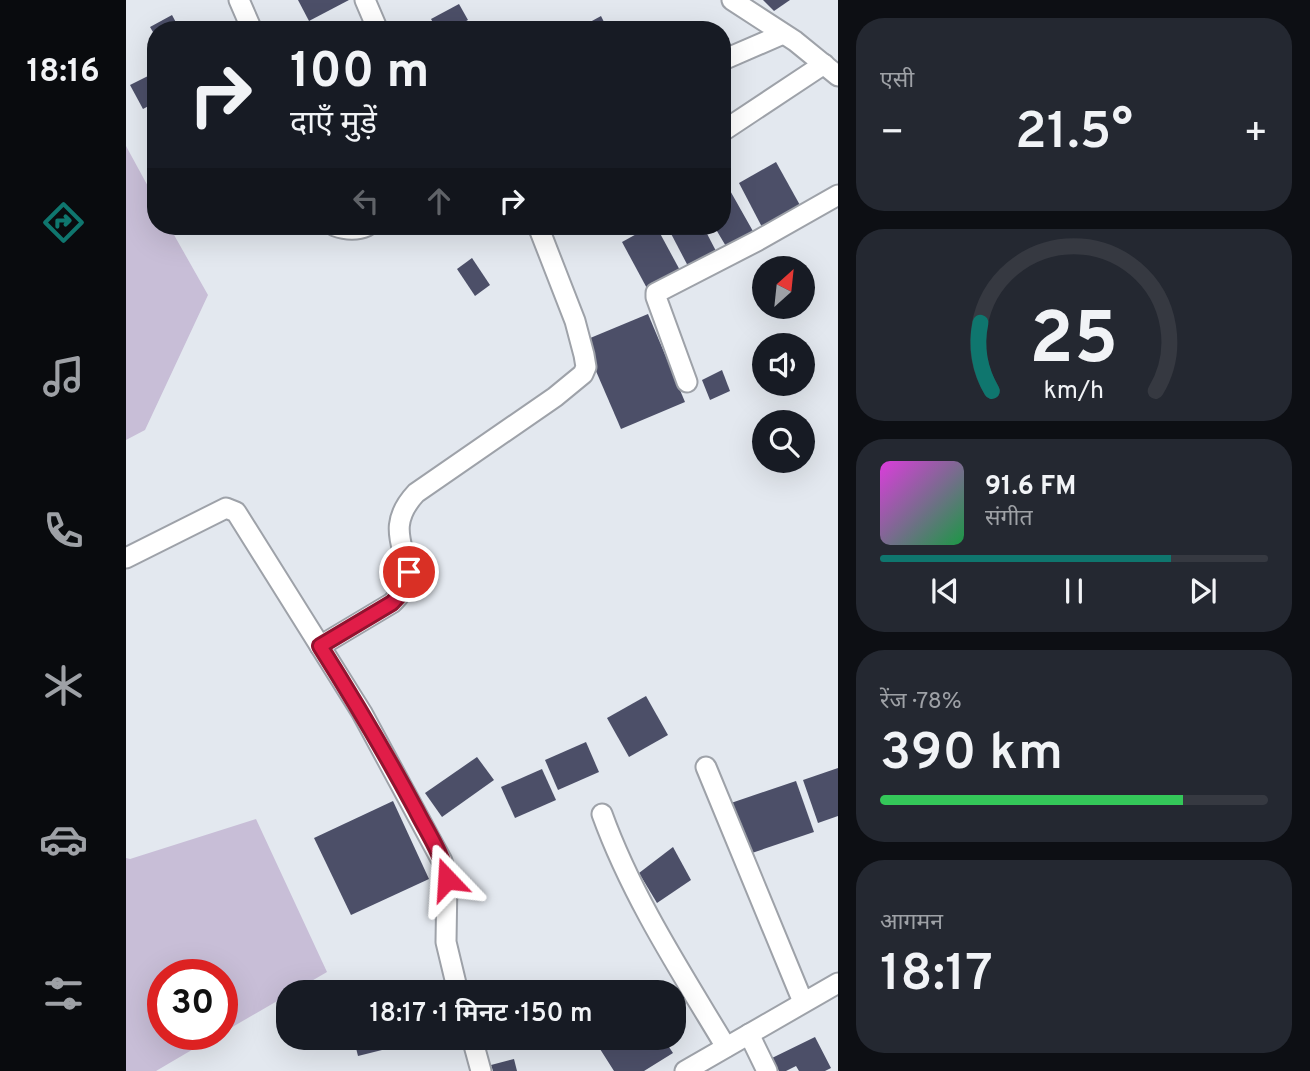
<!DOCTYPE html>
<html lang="hi">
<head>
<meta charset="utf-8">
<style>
  :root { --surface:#171b24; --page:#242831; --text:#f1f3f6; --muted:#9ea1a6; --line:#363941; --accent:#0f766e }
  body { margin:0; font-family:Overpass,"Noto Sans Devanagari",sans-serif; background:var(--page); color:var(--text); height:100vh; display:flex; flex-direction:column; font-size:26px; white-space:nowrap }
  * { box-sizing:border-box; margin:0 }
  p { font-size:23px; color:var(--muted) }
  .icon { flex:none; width:38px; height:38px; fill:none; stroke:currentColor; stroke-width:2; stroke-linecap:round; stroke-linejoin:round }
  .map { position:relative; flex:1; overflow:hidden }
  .panel { display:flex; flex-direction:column; gap:18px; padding:18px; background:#0d0f14; width:472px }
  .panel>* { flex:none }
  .top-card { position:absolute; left:21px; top:21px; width:584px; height:214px; border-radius:28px; box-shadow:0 7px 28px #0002; background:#171b24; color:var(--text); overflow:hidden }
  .needle { width:46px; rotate:27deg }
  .tools { position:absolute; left:626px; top:256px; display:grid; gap:14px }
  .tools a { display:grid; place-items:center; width:63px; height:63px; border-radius:50%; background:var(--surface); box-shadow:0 7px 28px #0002; font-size:35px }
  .speed { position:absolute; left:21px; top:959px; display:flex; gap:14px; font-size:35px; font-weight:700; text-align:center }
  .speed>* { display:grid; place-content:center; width:91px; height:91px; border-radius:50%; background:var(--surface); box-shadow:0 7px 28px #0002; line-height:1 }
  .speed .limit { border:10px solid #d22; background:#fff; color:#111 }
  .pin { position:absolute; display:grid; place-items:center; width:60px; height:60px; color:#fff; margin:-30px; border:4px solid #fff; border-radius:50%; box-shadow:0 2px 7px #0007 }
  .me { position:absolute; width:77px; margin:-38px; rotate:340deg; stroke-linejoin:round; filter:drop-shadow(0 0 5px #0008) }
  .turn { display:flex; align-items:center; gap:24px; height:147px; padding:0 28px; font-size:32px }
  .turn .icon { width:91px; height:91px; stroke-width:2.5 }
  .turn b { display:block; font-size:49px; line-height:60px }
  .lanes { display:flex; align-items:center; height:66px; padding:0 28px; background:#0003; justify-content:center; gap:35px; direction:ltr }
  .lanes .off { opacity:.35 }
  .big { font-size:52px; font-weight:600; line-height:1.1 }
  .panel .tile { flex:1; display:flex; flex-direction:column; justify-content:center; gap:10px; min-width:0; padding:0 24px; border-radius:28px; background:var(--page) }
  .panel .dial { align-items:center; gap:0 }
  .dial svg { height:182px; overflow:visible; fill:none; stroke:var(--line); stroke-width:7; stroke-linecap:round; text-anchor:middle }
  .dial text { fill:var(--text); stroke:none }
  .song { display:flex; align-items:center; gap:21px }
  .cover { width:84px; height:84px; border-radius:10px; background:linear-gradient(135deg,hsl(300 70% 55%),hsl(140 70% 35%)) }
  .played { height:7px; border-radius:4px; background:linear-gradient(90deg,var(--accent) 75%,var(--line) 75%) }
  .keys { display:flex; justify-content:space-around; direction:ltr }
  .heat { display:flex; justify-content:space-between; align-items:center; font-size:38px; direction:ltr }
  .charge { height:10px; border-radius:5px; background:linear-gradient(90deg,#34c759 78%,var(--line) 0) }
  .trip { position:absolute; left:150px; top:980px; width:410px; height:70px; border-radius:28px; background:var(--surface); box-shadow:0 7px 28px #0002; font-weight:600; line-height:70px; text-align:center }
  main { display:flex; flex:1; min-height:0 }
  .menu { display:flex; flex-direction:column; width:126px; justify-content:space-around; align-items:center; background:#090b0e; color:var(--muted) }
  .menu .icon { width:49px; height:49px }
  .menu .selected { color:var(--accent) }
  .menu b { font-size:32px; color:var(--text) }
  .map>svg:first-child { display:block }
  .green { fill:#c8bed7 }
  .building { fill:#4c4f68 }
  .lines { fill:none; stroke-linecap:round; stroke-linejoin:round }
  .minor-casing { stroke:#9ea2a9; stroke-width:23 }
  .minor { stroke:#fff; stroke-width:19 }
  .route-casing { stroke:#92132f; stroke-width:18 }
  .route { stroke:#e11d48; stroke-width:12 }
</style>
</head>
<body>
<main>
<nav class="menu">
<b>18:16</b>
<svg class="icon selected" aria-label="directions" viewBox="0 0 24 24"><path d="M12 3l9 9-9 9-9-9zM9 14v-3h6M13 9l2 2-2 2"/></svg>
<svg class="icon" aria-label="music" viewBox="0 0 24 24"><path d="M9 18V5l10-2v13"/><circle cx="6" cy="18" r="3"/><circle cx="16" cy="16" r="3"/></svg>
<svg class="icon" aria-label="phone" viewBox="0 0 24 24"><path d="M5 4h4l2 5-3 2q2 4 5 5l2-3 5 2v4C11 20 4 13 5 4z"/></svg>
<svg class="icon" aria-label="climate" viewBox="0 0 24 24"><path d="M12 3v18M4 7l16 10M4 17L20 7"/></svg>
<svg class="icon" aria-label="car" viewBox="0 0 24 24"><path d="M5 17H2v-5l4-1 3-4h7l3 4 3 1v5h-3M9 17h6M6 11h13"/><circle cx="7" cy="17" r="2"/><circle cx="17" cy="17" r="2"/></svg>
<svg class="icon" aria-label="filters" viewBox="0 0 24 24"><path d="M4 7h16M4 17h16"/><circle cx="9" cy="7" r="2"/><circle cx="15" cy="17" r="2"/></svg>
</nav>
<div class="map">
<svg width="712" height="1071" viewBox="0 0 712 1071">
  <rect width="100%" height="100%" fill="#e3e8ef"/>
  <g class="green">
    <path d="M0 146 30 201V226H43L82 295 19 430 0 440Z"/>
    <path d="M130 819 201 972 96 1033V975H37V1034H93L30 1071H0V858L4 859Z"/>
  </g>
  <g class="building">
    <path d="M172 0H223L183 21Z"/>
    <path d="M637 0H664L648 11Z"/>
    <path d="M333 4 342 20 324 30H311L305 19Z"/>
    <path d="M46 15 54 30H30V37L24 27Z"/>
    <path d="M475 16 482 30H454L453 28Z"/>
    <path d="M30 72V102L17 109 4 85Z"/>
    <path d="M650 162 675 207 637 229 613 183Z"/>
    <path d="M602 187 628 233 601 248 588 226H597V190Z"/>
    <path d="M525 226H530L556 274 523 292 496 242Z"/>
    <path d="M541 226H577L591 253 563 268Z"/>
    <path d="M346 258 364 285 349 296 331 269Z"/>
    <path d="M522 314 559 402 495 429 457 341Z"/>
    <path d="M596 370 604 391 584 400 576 380Z"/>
    <path d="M520 696 542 735 503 757 481 718Z"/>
    <path d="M460 742 473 772 432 790 419 760Z"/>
    <path d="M351 757 368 780 316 817 299 793Z"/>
    <path d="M712 768V816L692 823 677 780Z"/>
    <path d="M416 769 430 800 389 818 375 787Z"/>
    <path d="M670 781 688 832 623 854 605 803Z"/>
    <path d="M267 801 303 879 225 915 188 838Z"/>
    <path d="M547 847 565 880 531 903 513 873Z"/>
    <path d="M317 985 319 992H298Z"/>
    <path d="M689 1037 705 1068 699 1071H673L670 1066 660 1071H653L646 1058Z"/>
    <path d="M235 1038H261L264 1048 232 1056 228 1040Z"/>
    <path d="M274 1038H301L278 1047Z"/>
    <path d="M467 1038H490L497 1049 514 1038H537L547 1053 518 1071H488Z"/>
    <path d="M388 1059 391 1071H367L365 1065Z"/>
  </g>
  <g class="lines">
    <defs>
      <g id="minor">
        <path d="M113 0 126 30"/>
        <path d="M239 0 251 28"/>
        <path d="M606 0 669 41 712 76"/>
        <path d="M597 60 657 34"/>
        <path d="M597 131 698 64"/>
        <path d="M209 226C220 230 230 231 241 226"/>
        <path d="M561 382 530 297V293L631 241 712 195"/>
        <path d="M0 558 100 508 110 512 236 713 316 861 321 879 320 942 332 992"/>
        <path d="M194 646 266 603C307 565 246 540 290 493L429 397 457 374 460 367 458 355 449 321 412 226"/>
        <path d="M580 767 677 1002"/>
        <path d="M476 814C506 897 555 972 600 1047"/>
        <path d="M623 1034 641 1071"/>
        <path d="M346 1038 355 1071"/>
        <path d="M559 1071 712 983"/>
      </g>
    </defs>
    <use href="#minor" class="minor-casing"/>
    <use href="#minor" class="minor"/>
  </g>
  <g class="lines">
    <defs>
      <path id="route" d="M283 572 278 590 266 603 194 646C228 700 260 754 290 810 301 832 317 855 321 879"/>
    </defs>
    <use href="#route" class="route-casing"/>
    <use href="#route" class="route"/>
  </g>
</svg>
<div class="tools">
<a><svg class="needle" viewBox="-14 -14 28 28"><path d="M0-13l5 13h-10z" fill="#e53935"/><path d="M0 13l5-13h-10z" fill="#9ea1a6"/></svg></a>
<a><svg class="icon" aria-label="sound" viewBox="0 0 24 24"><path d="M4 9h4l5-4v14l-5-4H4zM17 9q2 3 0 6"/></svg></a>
<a><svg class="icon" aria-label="search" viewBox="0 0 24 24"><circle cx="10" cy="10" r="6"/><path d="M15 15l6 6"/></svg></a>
</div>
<div class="speed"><div class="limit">30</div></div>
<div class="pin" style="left:283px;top:572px;background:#d93025"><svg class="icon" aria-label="arrive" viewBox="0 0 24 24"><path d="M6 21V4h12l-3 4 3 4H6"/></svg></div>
<svg class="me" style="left:321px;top:879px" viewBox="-20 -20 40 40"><path d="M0-17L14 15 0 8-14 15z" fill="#e11d48" stroke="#fff" stroke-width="4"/></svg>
<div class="trip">18:17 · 1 मिनट · 150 m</div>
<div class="top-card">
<div class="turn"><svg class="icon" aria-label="right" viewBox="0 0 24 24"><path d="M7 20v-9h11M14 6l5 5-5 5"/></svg><div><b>100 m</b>दाएँ मुड़ें</div></div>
<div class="lanes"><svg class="icon off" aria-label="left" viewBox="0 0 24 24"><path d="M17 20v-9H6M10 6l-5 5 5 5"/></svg><svg class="icon off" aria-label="ahead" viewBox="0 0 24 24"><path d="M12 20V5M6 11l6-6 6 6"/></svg><svg class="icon" aria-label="right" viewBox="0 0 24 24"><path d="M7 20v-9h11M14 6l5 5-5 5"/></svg></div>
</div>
</div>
<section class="panel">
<div class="tile"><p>एसी</p>
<div class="heat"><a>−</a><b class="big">21.5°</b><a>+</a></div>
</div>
<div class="tile dial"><svg viewBox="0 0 100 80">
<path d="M14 69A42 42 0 1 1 86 69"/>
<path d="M14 69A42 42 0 0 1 9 39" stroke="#0f766e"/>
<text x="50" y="56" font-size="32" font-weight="700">25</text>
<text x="50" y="72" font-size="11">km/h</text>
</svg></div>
<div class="tile">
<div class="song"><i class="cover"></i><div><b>91.6 FM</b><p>संगीत</p></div></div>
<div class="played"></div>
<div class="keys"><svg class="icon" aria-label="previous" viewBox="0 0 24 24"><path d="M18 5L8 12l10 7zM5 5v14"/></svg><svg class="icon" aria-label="pause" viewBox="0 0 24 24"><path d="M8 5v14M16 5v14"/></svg><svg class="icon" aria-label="next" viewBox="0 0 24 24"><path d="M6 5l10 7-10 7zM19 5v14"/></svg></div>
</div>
<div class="tile"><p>रेंज · 78%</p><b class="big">390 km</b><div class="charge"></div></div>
<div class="tile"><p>आगमन</p><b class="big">18:17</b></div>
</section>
</main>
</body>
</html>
